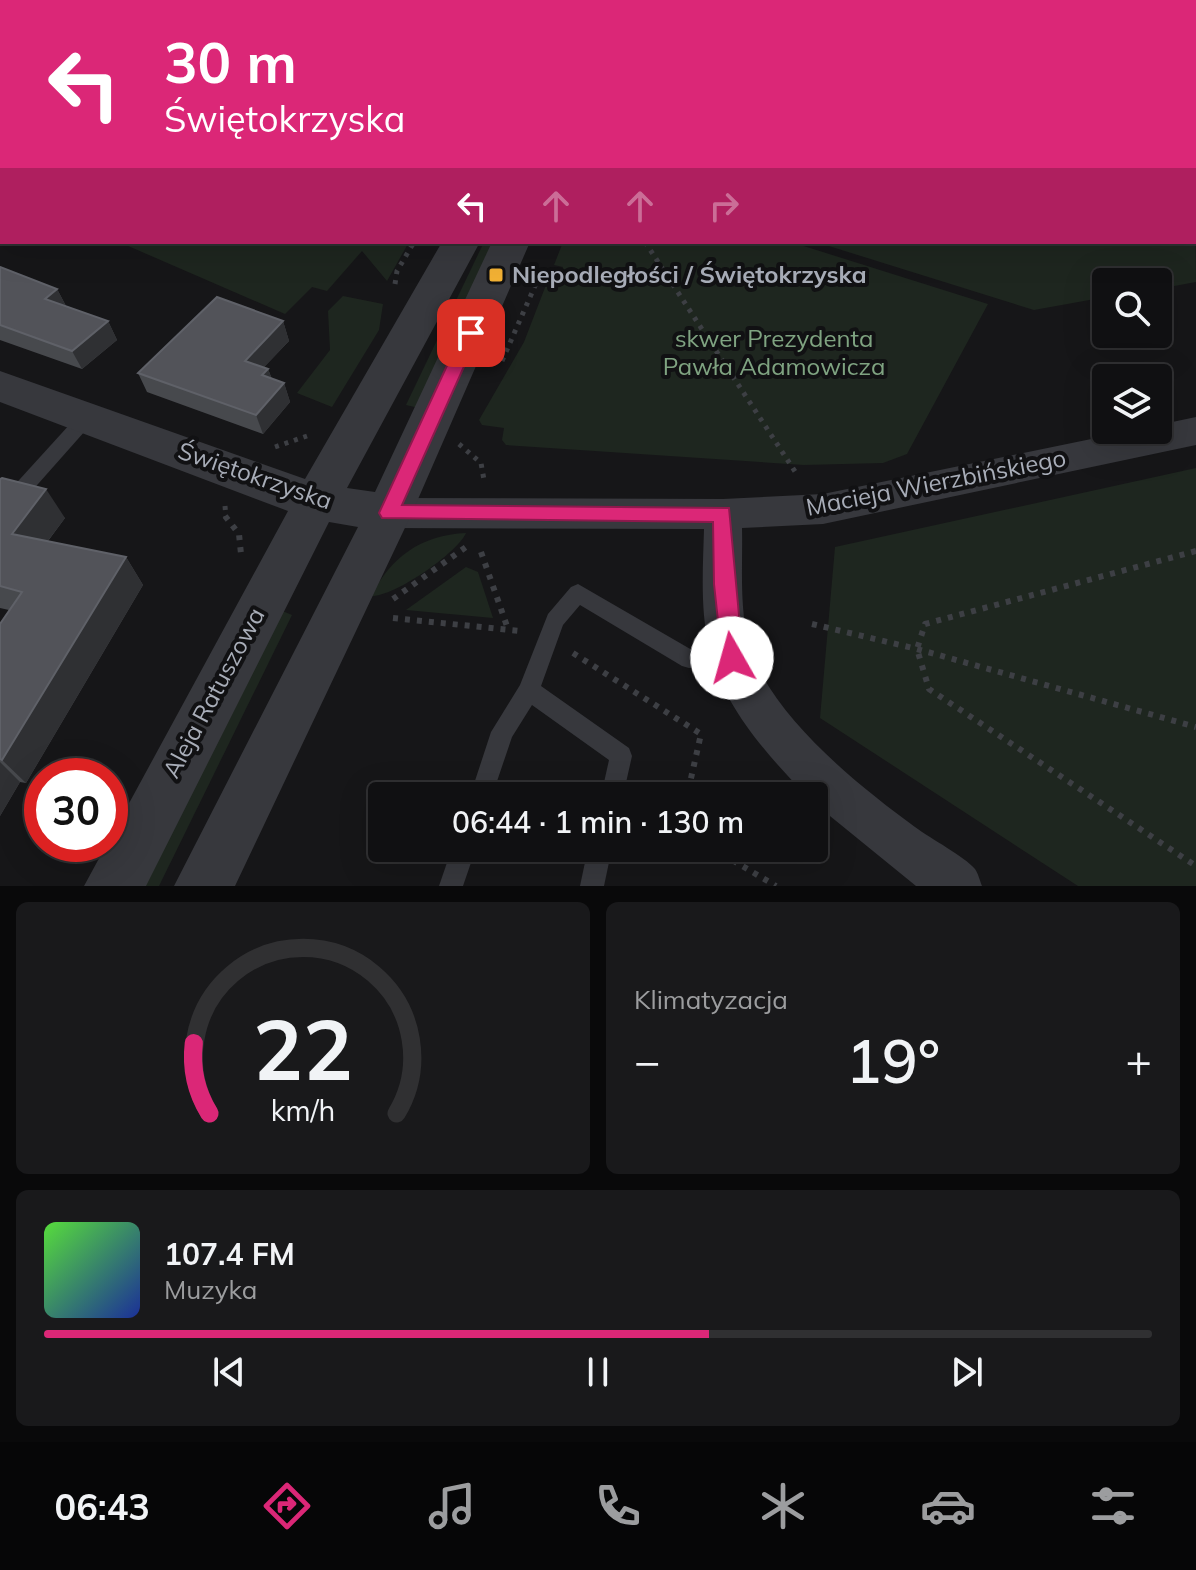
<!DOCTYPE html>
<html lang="pl">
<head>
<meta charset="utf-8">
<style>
  :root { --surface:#101012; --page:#19191b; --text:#f1f3f6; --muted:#9c9d9f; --line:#303032; --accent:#db2777 }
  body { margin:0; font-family:Mulish,sans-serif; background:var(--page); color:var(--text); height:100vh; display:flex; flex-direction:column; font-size:30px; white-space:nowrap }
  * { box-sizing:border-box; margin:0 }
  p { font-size:26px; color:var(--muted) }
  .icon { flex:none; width:44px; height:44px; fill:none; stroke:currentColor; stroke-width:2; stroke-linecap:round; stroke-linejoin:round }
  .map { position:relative; height:886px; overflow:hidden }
  .side { display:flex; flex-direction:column; gap:16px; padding:16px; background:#09090a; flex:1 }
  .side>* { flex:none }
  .guide { position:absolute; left:0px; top:0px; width:1196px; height:244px; box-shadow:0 8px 32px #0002,0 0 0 2px var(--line); background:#db2777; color:#fff; overflow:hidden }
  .controls { position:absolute; left:1092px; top:268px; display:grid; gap:16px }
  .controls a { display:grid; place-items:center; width:80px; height:80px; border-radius:8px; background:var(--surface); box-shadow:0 8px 32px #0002,0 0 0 2px var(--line); font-size:40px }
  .speed { position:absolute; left:24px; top:758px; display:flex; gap:16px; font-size:40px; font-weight:700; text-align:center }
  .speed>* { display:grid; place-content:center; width:104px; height:104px; border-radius:50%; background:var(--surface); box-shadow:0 8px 32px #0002,0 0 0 2px var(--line); line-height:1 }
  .speed .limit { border:12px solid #d22; background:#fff; color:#111 }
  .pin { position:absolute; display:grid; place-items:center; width:68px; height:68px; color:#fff; margin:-34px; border-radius:16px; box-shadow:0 4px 12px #0006 }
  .me { position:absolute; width:88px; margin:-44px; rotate:353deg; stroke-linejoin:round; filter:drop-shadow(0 0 6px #0008) }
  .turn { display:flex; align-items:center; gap:28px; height:168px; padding:0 32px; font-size:36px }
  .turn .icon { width:104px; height:104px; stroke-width:2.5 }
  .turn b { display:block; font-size:56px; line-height:68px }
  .lanes { display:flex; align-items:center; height:76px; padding:0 32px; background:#0003; justify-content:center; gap:40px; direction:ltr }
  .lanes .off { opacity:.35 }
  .big { font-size:60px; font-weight:600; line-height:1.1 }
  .side .tile { flex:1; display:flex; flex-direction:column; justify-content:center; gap:12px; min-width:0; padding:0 28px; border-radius:12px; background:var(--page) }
  .side .dial { align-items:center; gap:0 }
  .dial svg { height:208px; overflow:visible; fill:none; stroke:var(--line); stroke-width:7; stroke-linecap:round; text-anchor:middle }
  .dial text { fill:var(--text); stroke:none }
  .song { display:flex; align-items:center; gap:24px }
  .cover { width:96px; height:96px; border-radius:12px; background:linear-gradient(135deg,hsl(110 70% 55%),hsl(230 70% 35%)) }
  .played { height:8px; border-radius:4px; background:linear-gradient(90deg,var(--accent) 60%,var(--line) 60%) }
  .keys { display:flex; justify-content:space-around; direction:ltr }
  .heat { display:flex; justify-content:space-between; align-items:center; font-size:44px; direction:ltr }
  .side .tiles { flex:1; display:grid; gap:16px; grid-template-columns:1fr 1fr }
  .tile:last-child { grid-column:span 2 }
  .trip { position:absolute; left:368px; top:782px; width:460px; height:80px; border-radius:8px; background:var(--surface); box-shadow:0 8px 32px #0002,0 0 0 2px var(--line); font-weight:600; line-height:80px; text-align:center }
  .menu { display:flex; height:128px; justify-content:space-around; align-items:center; background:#060607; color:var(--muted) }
  .menu .icon { width:56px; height:56px }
  .menu .active { color:var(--accent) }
  .menu b { font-size:36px; color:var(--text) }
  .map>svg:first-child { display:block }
  .green { fill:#1e261f }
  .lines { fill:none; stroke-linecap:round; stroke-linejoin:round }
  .path-far1 { stroke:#3d3f44; stroke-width:5; stroke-dasharray:4 6; stroke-linecap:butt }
  .path { stroke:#3d3f44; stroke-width:6; stroke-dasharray:5 7; stroke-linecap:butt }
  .service { fill:#37383d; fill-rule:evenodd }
  .minor { fill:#37383d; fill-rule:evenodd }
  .tertiary { fill:#37383d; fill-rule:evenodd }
  .wall { fill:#47494d }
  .shaded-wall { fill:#2f3033 }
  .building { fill:#525359; stroke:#5f6168; stroke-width:2 }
  .route { fill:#db2777; stroke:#8e194d; stroke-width:2 }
  .poi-dot { fill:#f2b134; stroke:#111113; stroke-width:3 }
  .labels { text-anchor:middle; stroke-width:8; stroke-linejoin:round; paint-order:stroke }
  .poi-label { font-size:24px; font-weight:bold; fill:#a8adb8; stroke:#111113; text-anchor:start }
  .park-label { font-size:24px; fill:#7fa381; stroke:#111113 }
  .street-label { font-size:24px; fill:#a8adb8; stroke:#111113 }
</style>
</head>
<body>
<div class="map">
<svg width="1196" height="886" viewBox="0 0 1196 886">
  <rect width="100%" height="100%" fill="#161618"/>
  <g class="green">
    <path d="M0 0H274L2 2V111Z"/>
    <path d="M669 0H989L999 2H668Z"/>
    <path d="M1194 44 1196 282 1158 289V282H1106V297L1034 310 816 242H1194Z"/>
    <path d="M119 242H409L387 281 362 251 327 291 312 287 285 314Z"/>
    <path d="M484 242H494L419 408 406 405Z"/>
    <path d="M563 242H791L988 304 907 454 883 463 804 465 506 445 502 440 504 428 482 425 479 420 524 342 546 285 556 286 563 267 554 265Z"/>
    <path d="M343 296 383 304 379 330 332 407 297 393 330 350 328 311Z"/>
    <path d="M1196 468V886H1078L820 718 835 547Z"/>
    <path d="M466 533C457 553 394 597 371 596 391 557 421 535 466 533Z"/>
    <path d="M466 567 478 572 493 618 406 610Z"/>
    <path d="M280 610 292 615 159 886H145Z"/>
  </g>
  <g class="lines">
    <g class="path-far1">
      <path d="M645 242 796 473"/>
      <path d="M395 284 397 271 414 242"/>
      <path d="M502 361 541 272"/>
      <path d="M459 444 481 463 484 480"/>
      <path d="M275 447 307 436"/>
      <path d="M225 506 226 518"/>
    </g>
    <g class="path">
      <path d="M225 516 239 534 241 554"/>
      <path d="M1196 551 925 624 917 649 929 689 1196 866"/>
      <path d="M481 552 508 629"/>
      <path d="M393 599 466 547"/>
      <path d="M393 618 520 631"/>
      <path d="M812 624 917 649 1196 727"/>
      <path d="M573 653 701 734 687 796"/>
      <path d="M712 848 776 886"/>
    </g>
    <g class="service">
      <path d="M1196 3V11L1194 12V4Z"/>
      <path d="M1194 80 1196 81V92L1194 91Z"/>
      <path d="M87 410 96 417 93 422 7 519 0 522V501L81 412Z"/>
      <path d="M578 584 692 650 732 649 739 651 743 658 739 665 689 668 682 666 580 605 563 625 541 686 629 748 632 756 623 796H601L609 760 532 705 512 737 492 796H470L491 732 520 685 548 614 571 587Z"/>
      <path d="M452 848H476L463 886H439Z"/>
      <path d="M588 848H612L604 886H580Z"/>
    </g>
    <path class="minor" d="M1196 417V445L823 524 742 528C743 568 738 618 753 656 779 722 859 786 915 827 931 839 964 856 975 869 978 873 980 881 982 886H916L814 803V796H807C767 755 722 705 709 647 700 609 703 568 704 529L389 528 376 524 370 513 376 502 389 498 723 499 823 494 1135 430H1158V425Z"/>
    <path class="tertiary" d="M442 242H480L347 488 375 492 492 242H530L412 513 235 886H174L358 527 329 522 146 886H84L288 511 0 402V371L305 479Z"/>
  </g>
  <g class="wall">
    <path d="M0 267 57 289 66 306 108 321 117 340 82 369 0 340Z"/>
    <path d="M283 321 289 341 264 367 268 369 272 379 284 383 290 402 263 434 147 392 138 373Z"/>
    <path d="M0 479 65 518 48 541 126 557 143 585 26 783 20 782 0 816V624L9 610 0 608Z"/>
  </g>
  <g class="shaded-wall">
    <path d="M57 289 67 308 45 299Z"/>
    <path d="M108 321 117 340 82 369 72 351Z"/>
    <path d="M283 321 289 341 252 380 245 361Z"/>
    <path d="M268 369 275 388 262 375Z"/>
    <path d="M284 383 290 402 263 434 256 415Z"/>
    <path d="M46 489 65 518 32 562 12 534Z"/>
    <path d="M126 557 143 585 26 783 2 760Z"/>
    <path d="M0 762 20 782 0 816Z"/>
  </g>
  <g class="building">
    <path d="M0 267 57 289 45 299 108 321 72 351 0 325Z"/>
    <path d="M217 297 283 321 245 361 268 369 262 375 284 383 256 415 138 373Z"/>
    <path d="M2 478 46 489 12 534 126 557 2 760 0 759V624L22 592 0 586V479Z"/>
  </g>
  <path class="route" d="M471 327 479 333 402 505 729 508 743 658 740 664 732 667 725 664 722 658 714 584 713 522 382 518 379 513 462 333Z"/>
  <rect class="poi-dot" x="488" y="267" width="16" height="16" rx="4"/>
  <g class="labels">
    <g class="poi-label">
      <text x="512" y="283">Niepodległości / Świętokrzyska</text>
    </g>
    <g class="park-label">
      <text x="774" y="347">skwer Prezydenta<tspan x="774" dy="28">Pawła Adamowicza</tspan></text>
    </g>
    <g class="street-label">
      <text transform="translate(255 476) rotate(19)" y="8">Świętokrzyska</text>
      <text transform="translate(936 483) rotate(-11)" y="8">Macieja Wierzbińskiego</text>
      <text transform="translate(214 693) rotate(-62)" y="8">Aleja Ratuszowa</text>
    </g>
  </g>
</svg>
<div class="controls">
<a><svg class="icon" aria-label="search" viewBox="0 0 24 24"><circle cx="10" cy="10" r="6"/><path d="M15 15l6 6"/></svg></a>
<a><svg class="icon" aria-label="layers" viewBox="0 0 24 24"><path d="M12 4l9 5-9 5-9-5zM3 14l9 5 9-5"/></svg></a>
</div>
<div class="speed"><div class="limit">30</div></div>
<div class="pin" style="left:471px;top:333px;background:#d93025"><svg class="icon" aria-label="arrive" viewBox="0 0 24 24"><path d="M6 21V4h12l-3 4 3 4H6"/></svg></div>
<svg class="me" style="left:732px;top:658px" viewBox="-20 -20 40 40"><circle r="19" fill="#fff"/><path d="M0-13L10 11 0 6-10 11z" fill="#db2777"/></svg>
<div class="trip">06:44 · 1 min · 130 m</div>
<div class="guide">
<div class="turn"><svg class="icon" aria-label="left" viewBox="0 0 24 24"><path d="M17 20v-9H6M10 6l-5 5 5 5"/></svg><div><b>30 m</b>Świętokrzyska</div></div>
<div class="lanes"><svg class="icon" aria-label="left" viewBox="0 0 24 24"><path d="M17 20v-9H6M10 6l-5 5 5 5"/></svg><svg class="icon off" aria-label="ahead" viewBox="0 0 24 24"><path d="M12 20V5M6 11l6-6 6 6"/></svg><svg class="icon off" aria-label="ahead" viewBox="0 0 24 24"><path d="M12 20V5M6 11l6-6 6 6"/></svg><svg class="icon off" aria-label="right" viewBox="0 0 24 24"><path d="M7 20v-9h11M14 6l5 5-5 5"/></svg></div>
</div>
</div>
<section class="side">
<div class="tiles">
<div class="tile dial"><svg viewBox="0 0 100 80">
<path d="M14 69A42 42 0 1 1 86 69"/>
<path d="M14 69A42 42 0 0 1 8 42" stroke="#db2777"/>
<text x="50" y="56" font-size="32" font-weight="700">22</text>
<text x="50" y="72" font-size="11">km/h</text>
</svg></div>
<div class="tile"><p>Klimatyzacja</p>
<div class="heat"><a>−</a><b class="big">19°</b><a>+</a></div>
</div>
<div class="tile">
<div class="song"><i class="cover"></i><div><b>107.4 FM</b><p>Muzyka</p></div></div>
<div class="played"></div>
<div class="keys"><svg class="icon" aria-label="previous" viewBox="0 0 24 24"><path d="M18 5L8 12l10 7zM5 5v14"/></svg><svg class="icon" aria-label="pause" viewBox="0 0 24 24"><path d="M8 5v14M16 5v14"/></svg><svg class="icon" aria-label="next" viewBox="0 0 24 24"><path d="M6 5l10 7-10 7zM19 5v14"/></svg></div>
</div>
</div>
</section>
<nav class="menu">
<b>06:43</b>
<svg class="icon active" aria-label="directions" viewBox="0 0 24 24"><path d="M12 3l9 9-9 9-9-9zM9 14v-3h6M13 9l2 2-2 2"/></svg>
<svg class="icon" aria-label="music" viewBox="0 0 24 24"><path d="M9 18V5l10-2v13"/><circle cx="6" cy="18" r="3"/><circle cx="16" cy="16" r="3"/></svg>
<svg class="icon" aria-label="phone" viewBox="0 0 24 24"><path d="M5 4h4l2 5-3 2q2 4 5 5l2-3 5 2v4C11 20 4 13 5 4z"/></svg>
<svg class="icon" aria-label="climate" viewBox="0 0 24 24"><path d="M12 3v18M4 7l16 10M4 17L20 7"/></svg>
<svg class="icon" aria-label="car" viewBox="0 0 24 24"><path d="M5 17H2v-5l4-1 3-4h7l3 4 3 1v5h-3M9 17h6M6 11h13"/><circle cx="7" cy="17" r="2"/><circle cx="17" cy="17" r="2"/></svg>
<svg class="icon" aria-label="filters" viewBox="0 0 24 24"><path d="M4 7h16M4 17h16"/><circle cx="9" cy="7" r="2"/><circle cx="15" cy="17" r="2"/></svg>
</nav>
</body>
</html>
